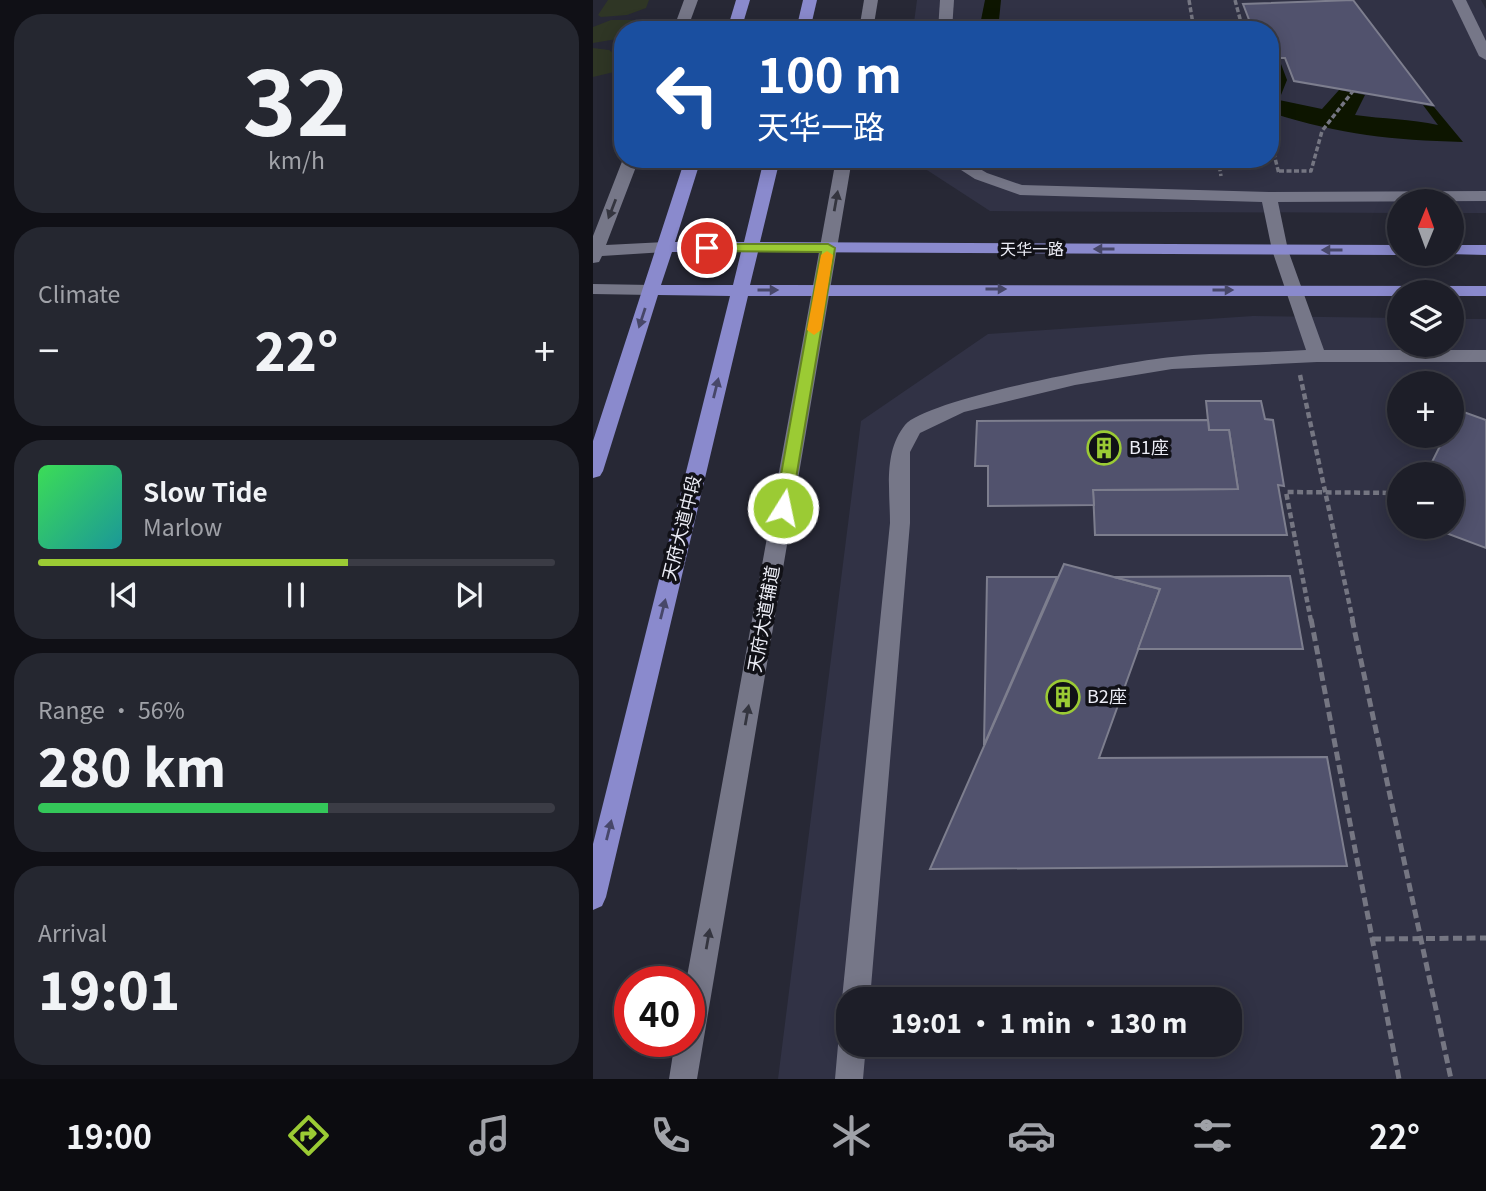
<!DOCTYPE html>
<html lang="en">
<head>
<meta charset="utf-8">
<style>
  :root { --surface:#1d1e28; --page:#252730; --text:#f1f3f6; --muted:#a0a2a8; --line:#3b3c45; --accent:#9bcb34 }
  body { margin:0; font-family:Georgia,"Noto Sans SC",serif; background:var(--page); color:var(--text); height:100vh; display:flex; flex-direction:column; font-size:26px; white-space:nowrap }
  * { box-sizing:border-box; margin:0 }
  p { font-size:23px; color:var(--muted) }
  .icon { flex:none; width:38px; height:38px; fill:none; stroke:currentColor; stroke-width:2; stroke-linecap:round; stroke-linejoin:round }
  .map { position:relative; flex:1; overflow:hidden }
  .sheet { display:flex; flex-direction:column; gap:14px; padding:14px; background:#101016; width:593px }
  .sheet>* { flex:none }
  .banner { position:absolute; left:21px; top:21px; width:665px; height:147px; border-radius:28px; box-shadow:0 4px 18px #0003,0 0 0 2px var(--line); background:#1a4fa0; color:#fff; overflow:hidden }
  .needle { width:46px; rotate:1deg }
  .tools { position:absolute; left:794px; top:189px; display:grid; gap:14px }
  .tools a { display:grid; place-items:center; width:77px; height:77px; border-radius:50%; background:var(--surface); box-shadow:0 4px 18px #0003,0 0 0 2px var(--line); font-size:35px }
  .speed { position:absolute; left:21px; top:966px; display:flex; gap:14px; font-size:35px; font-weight:700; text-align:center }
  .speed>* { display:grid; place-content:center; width:91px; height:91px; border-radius:50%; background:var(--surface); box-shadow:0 4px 18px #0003,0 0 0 2px var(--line); line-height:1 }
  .speed .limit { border:10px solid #d22; background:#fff; color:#111 }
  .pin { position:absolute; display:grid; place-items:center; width:60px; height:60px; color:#fff; margin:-30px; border:4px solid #fff; border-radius:50%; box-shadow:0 2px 7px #0007 }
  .me { position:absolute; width:77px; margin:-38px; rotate:10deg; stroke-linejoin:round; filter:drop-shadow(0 0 5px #0008) }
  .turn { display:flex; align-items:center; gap:24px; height:147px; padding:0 28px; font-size:32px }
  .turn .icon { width:91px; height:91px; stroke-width:2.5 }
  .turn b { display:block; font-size:49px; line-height:60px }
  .big { font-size:52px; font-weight:800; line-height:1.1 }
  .sheet .card { flex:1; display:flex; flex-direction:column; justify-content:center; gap:10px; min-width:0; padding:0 24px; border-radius:28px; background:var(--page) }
  .sheet .dial { align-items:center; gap:0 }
  .dial b { font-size:91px; line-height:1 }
  .song { display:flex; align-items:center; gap:21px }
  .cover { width:84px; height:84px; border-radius:10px; background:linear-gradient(135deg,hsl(130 70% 55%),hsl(180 70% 35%)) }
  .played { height:7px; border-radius:4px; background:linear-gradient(90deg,var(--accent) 60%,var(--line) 60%) }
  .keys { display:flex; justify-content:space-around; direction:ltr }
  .heat { display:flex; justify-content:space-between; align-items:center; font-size:38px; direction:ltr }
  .charge { height:10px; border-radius:5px; background:linear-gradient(90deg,#34c759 56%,var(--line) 0) }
  .trip { position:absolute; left:243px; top:987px; width:406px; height:70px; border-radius:28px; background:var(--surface); box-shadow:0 4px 18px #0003,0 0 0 2px var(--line); font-weight:800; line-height:70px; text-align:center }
  .tab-bar { display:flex; height:112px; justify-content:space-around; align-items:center; background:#0c0c10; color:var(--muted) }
  .tab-bar .icon { width:49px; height:49px }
  .tab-bar .on { color:var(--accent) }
  .tab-bar b { font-size:32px; color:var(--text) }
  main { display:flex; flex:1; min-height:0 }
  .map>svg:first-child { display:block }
  .built { fill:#313245; fill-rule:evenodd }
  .green { fill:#2f3625 }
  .water { fill:#0d1500 }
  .building { fill:#51526d; stroke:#7d7e8e; stroke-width:2 }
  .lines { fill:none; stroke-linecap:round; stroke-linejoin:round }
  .path-far2 { stroke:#757682; stroke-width:3.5; stroke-dasharray:5 2.5; stroke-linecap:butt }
  .path-far1 { stroke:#757682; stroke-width:4.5; stroke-dasharray:6 3.5; stroke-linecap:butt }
  .path { stroke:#757682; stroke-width:5; stroke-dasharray:9 4.5; stroke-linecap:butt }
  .minor { fill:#767788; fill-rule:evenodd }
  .major { fill:#8a8acd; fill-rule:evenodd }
  .oneway { fill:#34353f }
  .oneway2 { fill:#474769 }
  .route { fill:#9bcb34; stroke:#658422; stroke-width:2 }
  .slow { fill:#f59e0b }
  .labels { text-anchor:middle; stroke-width:7; stroke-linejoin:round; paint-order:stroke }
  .far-street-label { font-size:16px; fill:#ecedf6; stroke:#111117 }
  .poi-label { font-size:18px; fill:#ecedf6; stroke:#111117; text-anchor:start }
  .street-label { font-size:18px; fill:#ecedf6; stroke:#111117 }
</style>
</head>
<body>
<main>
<section class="sheet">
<div class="card dial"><b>32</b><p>km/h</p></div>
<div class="card"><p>Climate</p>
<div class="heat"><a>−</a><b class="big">22°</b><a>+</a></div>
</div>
<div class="card">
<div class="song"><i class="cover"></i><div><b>Slow Tide</b><p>Marlow</p></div></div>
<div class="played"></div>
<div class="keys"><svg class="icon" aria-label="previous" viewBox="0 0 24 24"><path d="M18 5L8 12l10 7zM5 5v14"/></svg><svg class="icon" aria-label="pause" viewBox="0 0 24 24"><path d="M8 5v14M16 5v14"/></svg><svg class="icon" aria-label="next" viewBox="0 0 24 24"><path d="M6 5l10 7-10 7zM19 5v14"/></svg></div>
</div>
<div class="card"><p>Range · 56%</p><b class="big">280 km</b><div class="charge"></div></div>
<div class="card"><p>Arrival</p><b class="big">19:01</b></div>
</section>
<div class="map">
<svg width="893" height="1079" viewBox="0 0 893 1079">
  <rect width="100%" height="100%" fill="#272835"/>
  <g class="built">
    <path d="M324 0H888L893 9V213H859V201H807V213L397 211 317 159H677V30H320Z"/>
    <path d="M660 316 807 318V345H859V319H893V1079H185L268 421 395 334ZM807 383H859V436H807ZM807 474H859V527H807ZM256 999H637V1045H256Z"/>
  </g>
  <g class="green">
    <path d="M15 0H56L53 8 34 15 8 17 5 15Z"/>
    <path d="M18 20H45L40 30H30V38L0 43V27Z"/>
    <path d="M0 48 16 50 28 59 21 72 0 77Z"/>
  </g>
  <g class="water">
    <path d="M392 0H408L405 30H386Z"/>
    <path d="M677 64H688L694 80 686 100 729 109 746 90 772 95 762 115C790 119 818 119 845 125L830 105 841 107 870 142C798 140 749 135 679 113Z"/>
  </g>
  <g class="building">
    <path d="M760 0 840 105 701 81 692 58H677V30H660L650 4Z"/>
    <path d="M613 401H668L672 419 680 420 691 486 685 485 694 535H502L500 490 645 489 636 430H616Z"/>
    <path d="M865 410 893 420V548L837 527H859V474H833L852 436H859V421Z"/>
    <path d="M615 420 616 430H636L645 489 500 490 501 505 395 506V466H382L384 421Z"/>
    <path d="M471 564 567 589 506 758 734 757 754 866 337 869Z"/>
    <path d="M697 576 710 649H545L567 589 521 577Z"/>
    <path d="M394 577H464L391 745Z"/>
  </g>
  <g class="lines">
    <g class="path-far2">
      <path d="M596 0 601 30"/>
      <path d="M642 0 650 30"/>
      <path d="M677 138 686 174"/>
      <path d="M625 159 628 176"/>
      <path d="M686 171H718L729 131 760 91"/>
    </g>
    <g class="path-far1">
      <path d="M707 375 760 621"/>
      <path d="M859 385 868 411"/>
      <path d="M718 621 693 492 807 493"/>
    </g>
    <g class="path">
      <path d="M718 619 806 1079"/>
      <path d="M759 619 858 1079"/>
      <path d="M779 939 893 938"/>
    </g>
    <g class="minor">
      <path d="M91 0H105L94 30H80Z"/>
      <path d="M271 0H285L280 30H266Z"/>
      <path d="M347 0H361L359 30H345Z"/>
      <path d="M859 0H873L893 41V60L886 56Z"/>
      <path d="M30 159H46L13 245 72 242 80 247 72 252 9 256 6 262 0 263V236Z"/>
      <path d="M243 159H259L104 1079H76L82 1041H96V982H93Z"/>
      <path d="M351 159H370L394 173 429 185 676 192 893 191V201L685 202 695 250 731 350H893V362H724L579 369 482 385 371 412 327 433 317 452V523L277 999H256V1010L249 999 297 523C297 491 290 452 312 425 335 398 536 361 579 357 624 352 669 353 713 350L679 250 669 202 427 195 382 179Z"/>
      <path d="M0 284 58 285 67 290 58 295 0 294Z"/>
      <path d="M256 1032V1045H273L270 1079H242L245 1045 249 1035Z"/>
    </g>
    <g class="major">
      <path d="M143 0H157L148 30H134Z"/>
      <path d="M210 0H224L217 30H203Z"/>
      <path d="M92 159H108L82 242H151L171 159H187L167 242 807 245V254H812L807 255 165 252 157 285 893 286V296H859V292H807V296H155L13 897 9 906 0 910V844L137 296 65 295 10 471 7 476 0 478V441ZM79 252H148L140 285H68Z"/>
      <path d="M859 245H893V255L854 254H859Z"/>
    </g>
  </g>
  <defs><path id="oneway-solid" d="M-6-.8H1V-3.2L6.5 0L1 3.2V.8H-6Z" transform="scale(1.75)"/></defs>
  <g class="oneway">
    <use href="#oneway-solid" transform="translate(243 201) rotate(-80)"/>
    <use href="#oneway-solid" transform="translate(19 209) rotate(111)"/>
    <use href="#oneway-solid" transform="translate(154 715) rotate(-80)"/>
    <use href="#oneway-solid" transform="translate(115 939) rotate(-80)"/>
  </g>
  <g class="oneway2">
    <use href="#oneway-solid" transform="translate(511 249) rotate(-180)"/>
    <use href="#oneway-solid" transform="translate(739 250) rotate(-180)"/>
    <use href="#oneway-solid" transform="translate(403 289)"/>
    <use href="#oneway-solid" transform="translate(175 290)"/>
    <use href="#oneway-solid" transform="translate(630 290)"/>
    <use href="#oneway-solid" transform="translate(49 318) rotate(108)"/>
    <use href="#oneway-solid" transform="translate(123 388) rotate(-76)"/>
    <use href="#oneway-solid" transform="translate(70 609) rotate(-76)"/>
    <use href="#oneway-solid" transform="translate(16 830) rotate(-76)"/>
  </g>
  <path class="route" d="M114 244H235L242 248 198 508 190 514 182 508 228 252 110 251 108 248Z"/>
  <path class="slow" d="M234 251 240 255 228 330 221 335 214 330 228 255Z"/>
  <defs>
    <symbol id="building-ring" viewBox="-11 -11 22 22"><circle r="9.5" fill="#111117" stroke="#9bcb34" stroke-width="1.5"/><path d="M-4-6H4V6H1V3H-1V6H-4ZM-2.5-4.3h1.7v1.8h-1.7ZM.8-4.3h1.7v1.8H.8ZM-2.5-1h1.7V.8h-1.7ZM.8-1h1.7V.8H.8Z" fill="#9bcb34"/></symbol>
  </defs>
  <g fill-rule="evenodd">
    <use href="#building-ring" x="492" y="429" width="38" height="38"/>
    <use href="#building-ring" x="451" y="678" width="38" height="38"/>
  </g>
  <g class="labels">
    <g class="far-street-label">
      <text x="439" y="255">天华一路</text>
    </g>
    <g class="poi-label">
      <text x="536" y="454">B1座</text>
      <text x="494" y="703">B2座</text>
    </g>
    <g class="street-label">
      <text transform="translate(89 528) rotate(-76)" y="6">天府大道中段</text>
      <text transform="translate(171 619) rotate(-80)" y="6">天府大道辅道</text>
    </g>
  </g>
</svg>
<div class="tools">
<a><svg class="needle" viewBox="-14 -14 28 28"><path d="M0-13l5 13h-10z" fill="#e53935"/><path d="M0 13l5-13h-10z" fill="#a0a2a8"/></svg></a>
<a><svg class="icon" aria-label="layers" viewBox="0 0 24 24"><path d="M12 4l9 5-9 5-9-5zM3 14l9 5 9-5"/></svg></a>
<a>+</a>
<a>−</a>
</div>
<div class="speed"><div class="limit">40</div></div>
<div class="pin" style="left:114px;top:248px;background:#d93025"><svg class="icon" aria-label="arrive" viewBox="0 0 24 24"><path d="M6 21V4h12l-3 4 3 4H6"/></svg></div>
<svg class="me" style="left:190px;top:508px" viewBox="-20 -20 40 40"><circle r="17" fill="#9bcb34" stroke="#fff" stroke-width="3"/><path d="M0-11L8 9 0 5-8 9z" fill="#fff"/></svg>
<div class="trip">19:01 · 1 min · 130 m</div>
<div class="banner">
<div class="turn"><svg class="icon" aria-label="left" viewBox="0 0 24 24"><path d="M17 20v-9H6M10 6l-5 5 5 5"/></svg><div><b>100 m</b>天华一路</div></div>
</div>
</div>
</main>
<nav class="tab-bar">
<b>19:00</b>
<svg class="icon on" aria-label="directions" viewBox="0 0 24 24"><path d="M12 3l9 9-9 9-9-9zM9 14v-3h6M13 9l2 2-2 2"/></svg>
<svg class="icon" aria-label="music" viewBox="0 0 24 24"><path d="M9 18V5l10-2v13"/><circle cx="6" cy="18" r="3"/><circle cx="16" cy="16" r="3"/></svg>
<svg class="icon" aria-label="phone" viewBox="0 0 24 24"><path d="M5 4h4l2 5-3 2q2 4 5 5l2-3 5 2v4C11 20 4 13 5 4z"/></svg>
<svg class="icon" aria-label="climate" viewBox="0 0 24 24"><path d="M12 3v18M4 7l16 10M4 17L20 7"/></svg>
<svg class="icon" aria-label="car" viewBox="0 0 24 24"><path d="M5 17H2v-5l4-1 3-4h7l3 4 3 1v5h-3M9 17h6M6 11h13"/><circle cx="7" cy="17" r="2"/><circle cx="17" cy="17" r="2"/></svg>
<svg class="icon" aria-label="filters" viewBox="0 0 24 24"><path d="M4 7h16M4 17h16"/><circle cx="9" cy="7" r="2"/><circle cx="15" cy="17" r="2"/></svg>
<b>22°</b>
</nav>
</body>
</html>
